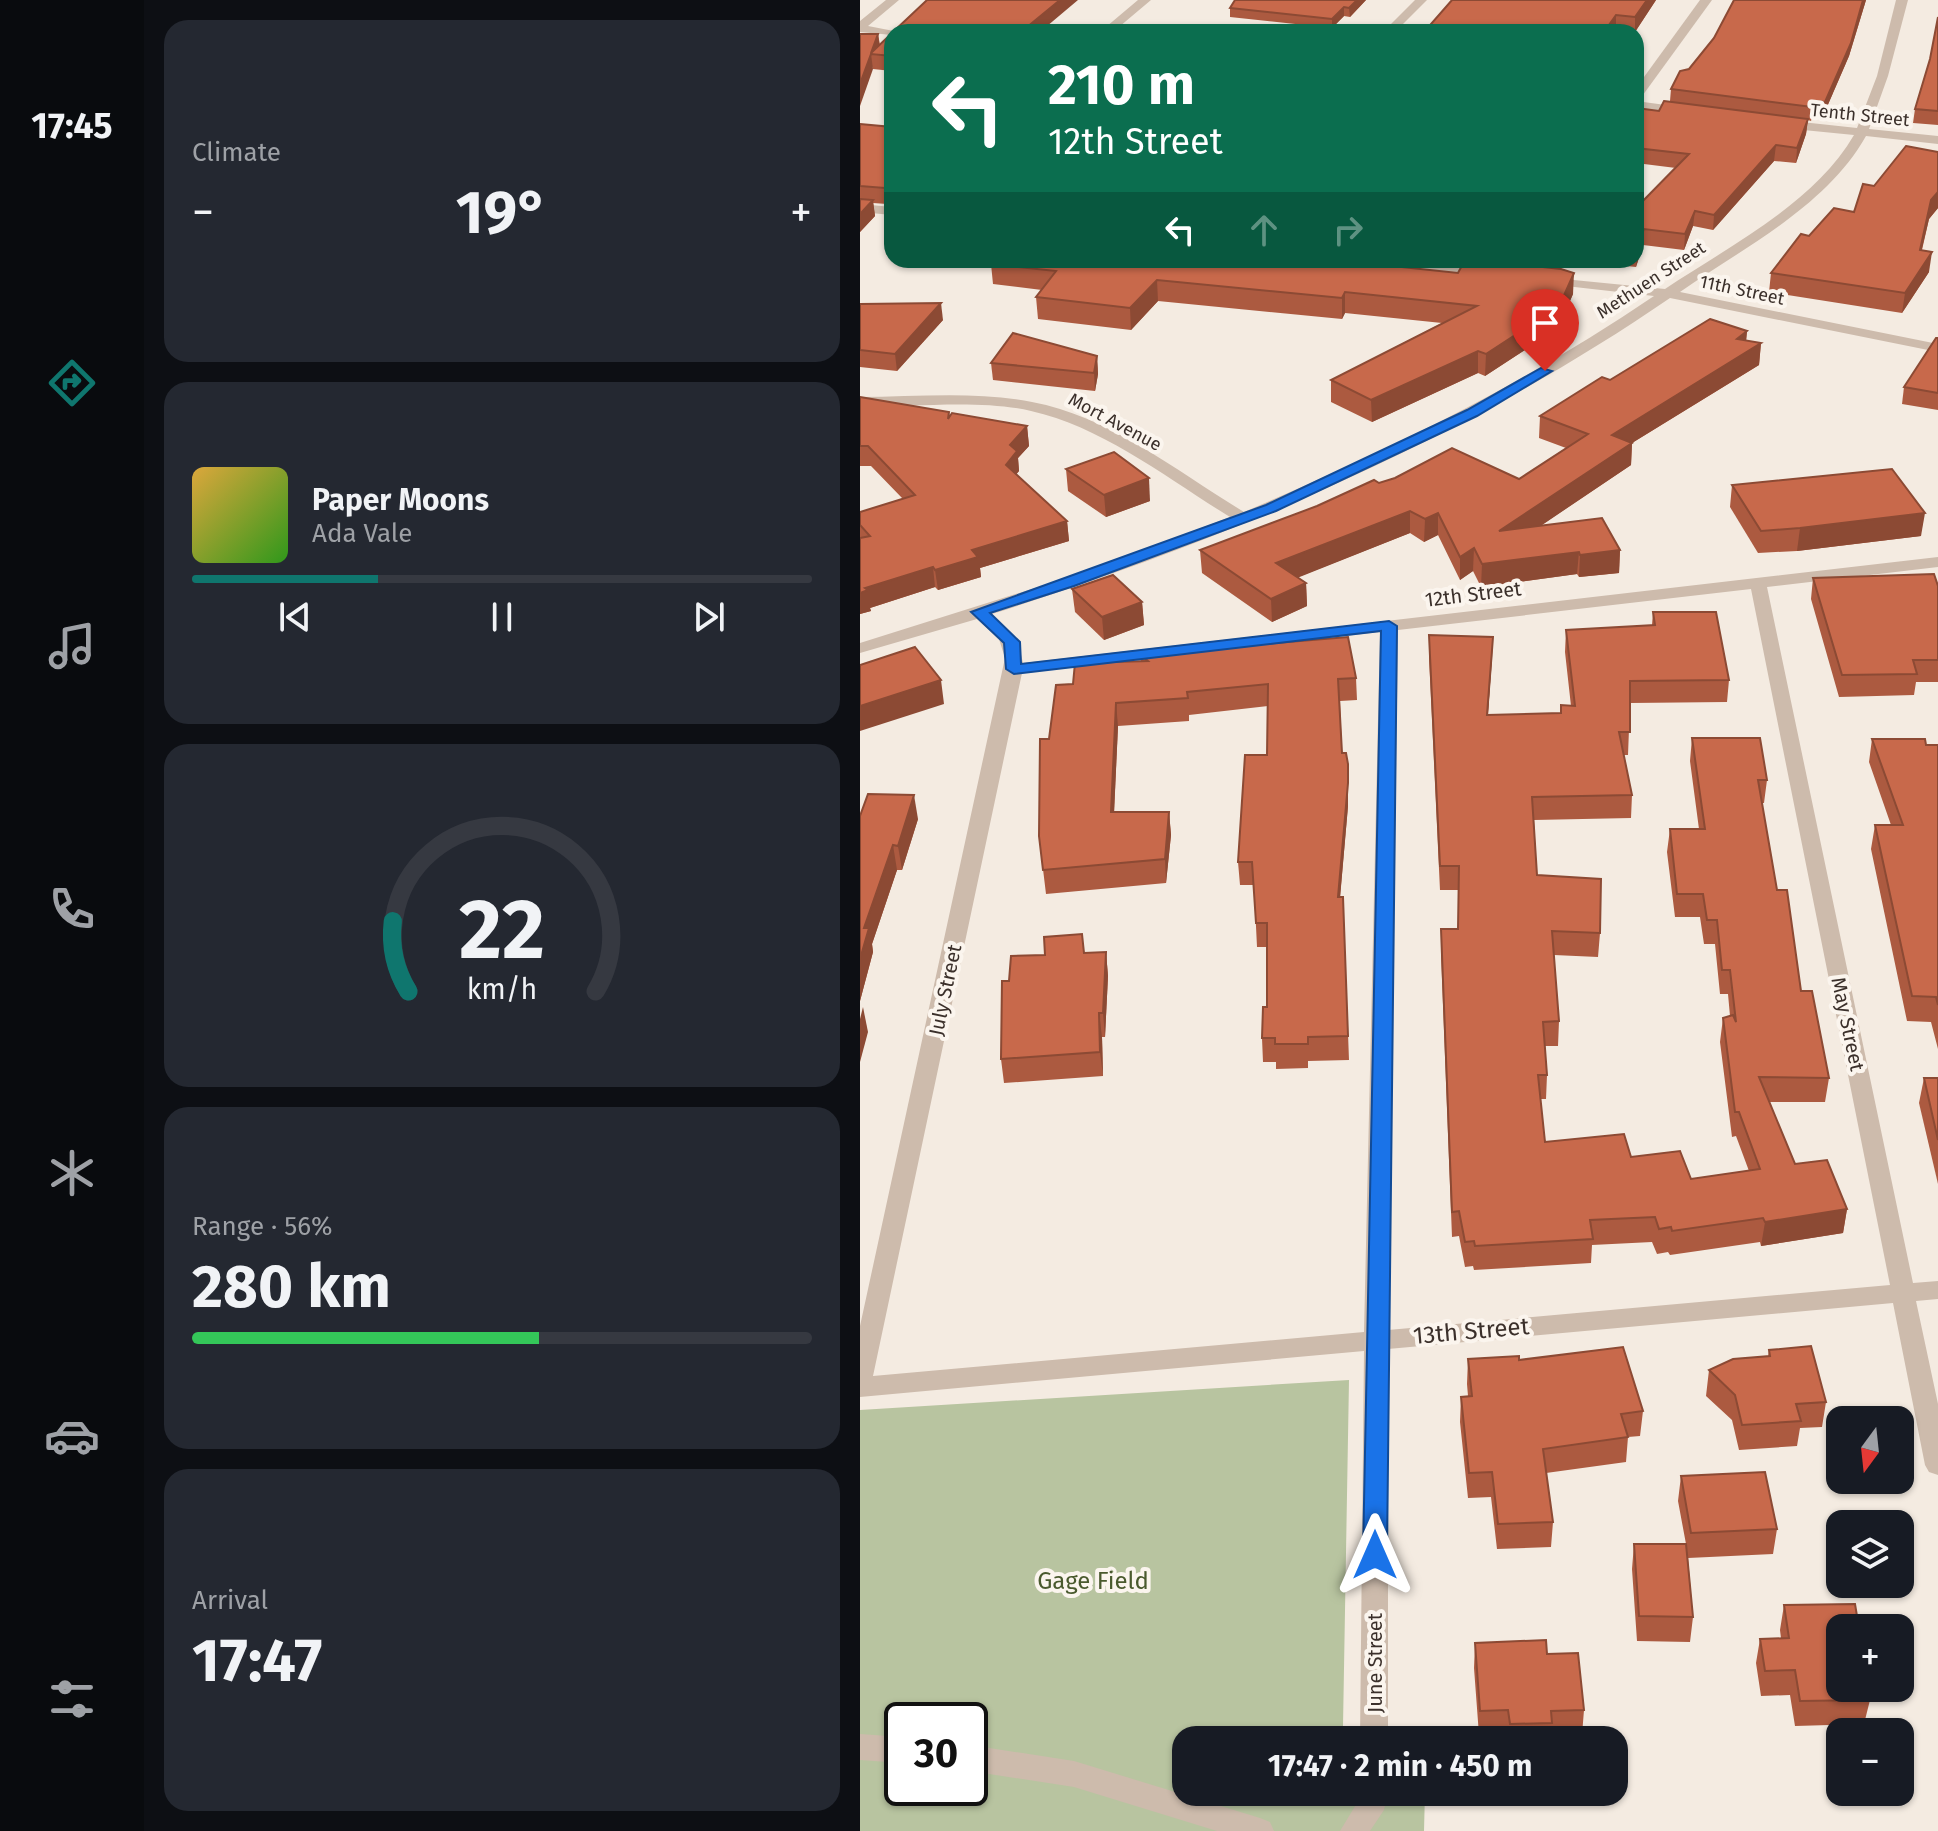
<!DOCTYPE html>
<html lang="en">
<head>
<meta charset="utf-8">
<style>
  :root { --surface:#171b24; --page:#242831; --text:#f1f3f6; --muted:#9ea1a6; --line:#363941; --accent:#0f766e }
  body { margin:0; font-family:"Fira Sans",sans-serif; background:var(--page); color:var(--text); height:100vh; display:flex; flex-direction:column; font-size:30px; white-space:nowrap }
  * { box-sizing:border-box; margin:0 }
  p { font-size:26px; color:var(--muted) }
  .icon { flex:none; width:44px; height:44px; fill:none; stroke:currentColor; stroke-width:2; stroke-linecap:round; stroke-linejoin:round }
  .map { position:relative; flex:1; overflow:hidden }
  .drawer { display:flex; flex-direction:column; gap:20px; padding:20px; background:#0d0f14; width:716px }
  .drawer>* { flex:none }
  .hud { position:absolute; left:24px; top:24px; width:760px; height:244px; border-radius:24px; box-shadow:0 2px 6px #0004; background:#0b6e4f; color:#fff; overflow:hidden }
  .needle { width:52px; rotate:195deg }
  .controls { position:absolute; left:966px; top:1406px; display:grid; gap:16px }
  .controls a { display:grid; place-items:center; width:88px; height:88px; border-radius:16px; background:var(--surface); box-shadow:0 2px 6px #0004; font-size:40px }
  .speed { position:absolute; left:24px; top:1702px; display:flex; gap:16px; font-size:40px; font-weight:700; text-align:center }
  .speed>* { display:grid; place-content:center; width:104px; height:104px; border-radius:50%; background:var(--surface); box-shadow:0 2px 6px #0004; line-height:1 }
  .speed .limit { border:4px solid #111; border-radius:12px; background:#fff; color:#111 }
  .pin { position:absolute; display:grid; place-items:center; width:68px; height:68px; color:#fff; margin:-82px -34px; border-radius:50% 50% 50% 0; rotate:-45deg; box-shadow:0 0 8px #0007 }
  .pin .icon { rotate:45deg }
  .me { position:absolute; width:88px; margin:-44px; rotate:0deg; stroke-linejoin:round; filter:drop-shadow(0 0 6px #0008) }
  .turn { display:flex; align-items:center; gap:28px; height:168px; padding:0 32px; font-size:36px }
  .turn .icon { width:104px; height:104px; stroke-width:2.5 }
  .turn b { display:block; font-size:56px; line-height:68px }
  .lanes { display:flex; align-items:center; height:76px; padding:0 32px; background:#0003; justify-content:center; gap:40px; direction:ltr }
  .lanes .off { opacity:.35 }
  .big { font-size:60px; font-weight:700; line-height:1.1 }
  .drawer .tile { flex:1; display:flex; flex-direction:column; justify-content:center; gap:12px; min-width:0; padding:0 28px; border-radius:24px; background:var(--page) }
  .drawer .dial { align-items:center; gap:0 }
  .dial svg { height:208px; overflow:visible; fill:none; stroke:var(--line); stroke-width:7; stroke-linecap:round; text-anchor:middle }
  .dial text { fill:var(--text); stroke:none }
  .song { display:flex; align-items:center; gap:24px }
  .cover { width:96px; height:96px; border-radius:12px; background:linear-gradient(135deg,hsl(40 70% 55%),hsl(110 70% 35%)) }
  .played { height:8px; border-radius:4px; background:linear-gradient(90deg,var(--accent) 30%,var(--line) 30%) }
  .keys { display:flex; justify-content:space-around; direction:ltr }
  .heat { display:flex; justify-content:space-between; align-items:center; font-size:44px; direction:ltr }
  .charge { height:12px; border-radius:6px; background:linear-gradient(90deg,#34c759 56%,var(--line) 0) }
  .trip { position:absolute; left:312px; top:1726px; width:456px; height:80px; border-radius:24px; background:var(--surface); box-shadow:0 2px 6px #0004; font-weight:700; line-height:80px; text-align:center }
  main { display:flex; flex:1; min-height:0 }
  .menu { display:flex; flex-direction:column; width:144px; justify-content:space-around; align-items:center; background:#090b0e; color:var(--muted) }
  .menu .icon { width:56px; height:56px }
  .menu .active { color:var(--accent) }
  .menu b { font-size:36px; color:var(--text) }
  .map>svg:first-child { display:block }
  .green { fill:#b8c4a0; fill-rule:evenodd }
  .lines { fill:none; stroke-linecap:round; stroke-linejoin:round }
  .minor { fill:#cdbbac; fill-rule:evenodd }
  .wall { fill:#ac5a40 }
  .shaded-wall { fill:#8c4a34 }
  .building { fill:#c8694b; stroke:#8c4a34; stroke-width:2 }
  .route { fill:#1a73e8; stroke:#114b97; stroke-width:2 }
  .labels { text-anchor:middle; stroke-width:8; stroke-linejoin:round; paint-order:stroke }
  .far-street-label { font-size:18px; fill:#3b302b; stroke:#fbf5ee }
  .street-label { font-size:20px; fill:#3b302b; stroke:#fbf5ee }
  .near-street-label { font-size:24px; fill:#3b302b; stroke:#fbf5ee }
  .near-park-label { font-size:24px; fill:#4a5a2e; stroke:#fbf5ee }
</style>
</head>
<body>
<main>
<nav class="menu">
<b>17:45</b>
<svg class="icon active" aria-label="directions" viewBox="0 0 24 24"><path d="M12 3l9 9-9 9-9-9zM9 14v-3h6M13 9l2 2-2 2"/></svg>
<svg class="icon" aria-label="music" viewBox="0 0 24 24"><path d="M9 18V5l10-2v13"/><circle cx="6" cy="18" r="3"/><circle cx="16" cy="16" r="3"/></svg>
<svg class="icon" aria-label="phone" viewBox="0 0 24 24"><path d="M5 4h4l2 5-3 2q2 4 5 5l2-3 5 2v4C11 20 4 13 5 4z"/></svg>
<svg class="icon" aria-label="climate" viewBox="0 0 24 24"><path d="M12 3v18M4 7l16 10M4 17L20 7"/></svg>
<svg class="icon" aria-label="car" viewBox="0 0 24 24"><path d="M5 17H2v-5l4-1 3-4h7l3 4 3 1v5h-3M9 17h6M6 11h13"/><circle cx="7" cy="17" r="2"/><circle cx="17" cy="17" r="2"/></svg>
<svg class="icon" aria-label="filters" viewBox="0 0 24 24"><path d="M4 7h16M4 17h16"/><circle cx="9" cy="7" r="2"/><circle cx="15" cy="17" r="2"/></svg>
</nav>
<section class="drawer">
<div class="tile"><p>Climate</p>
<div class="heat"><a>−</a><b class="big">19°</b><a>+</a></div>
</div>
<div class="tile">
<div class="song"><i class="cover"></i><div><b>Paper Moons</b><p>Ada Vale</p></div></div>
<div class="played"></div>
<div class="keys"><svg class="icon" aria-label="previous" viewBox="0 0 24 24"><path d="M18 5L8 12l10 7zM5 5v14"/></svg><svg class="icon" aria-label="pause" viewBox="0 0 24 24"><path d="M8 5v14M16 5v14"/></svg><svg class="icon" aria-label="next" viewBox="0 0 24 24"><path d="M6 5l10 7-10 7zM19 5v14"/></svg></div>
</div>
<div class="tile dial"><svg viewBox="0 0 100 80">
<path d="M14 69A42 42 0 1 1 86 69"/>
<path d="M14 69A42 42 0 0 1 8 42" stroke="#0f766e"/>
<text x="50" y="56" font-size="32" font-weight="700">22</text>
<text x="50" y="72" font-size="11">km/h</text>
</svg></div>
<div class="tile"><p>Range · 56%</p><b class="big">280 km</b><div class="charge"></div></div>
<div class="tile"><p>Arrival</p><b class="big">17:47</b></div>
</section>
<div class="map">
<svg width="1078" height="1831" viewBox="0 0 1078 1831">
  <rect width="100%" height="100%" fill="#f4ebe1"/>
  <path class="green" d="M489 1380 483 1726 567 1732V1740H326V1792H565L564 1831H0V1410ZM42 1720H110V1788H42Z"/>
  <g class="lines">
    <g class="minor">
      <path d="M26 0H39L8 26 39 32H32V35L0 32V21Z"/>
      <path d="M278 0H291L253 32H240Z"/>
      <path d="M555 0H567L535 32H523Z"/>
      <path d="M840 0H852L780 99 776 100V88Z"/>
      <path d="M1036 0H1048L1028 76 1009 129 1078 136V144L1006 136C966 207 884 247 820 292L1078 344V352L810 298C603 440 371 538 132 614L158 642 163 663 1078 557V567L907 587 1053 1283 1078 1281V1299L1056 1301 1078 1404V1475L1069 1472 1065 1465 1033 1303 528 1349V1740H500L504 1351 0 1397V1326L145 658 139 639 117 619 0 653V643L229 571 370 517C308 479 243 427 171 411 122 399 52 407 0 407V397C56 397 116 391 172 402 249 416 318 472 384 512 527 451 665 384 794 296L688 284 683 283V277L805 289C869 246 954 204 994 135L923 128 917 124 923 120 997 128 1017 76ZM891 589 1030 1285 528 1330 538 630ZM520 632 504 1332 13 1376 162 673Z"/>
      <path d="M776 101 828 108 834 112 828 116 776 109Z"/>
      <path d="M0 204 32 207V215L0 212Z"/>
      <path d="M480 260H531L625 269 632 273 625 277 487 264Z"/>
      <path d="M0 1734 42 1737V1763L0 1760Z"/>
      <path d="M110 1745 214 1761 400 1818 410 1822 414 1831H357L214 1787 110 1771Z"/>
      <path d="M500 1792H528L524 1810 510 1831H480L500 1798Z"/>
    </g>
  </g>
  <g class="wall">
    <path d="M375 0H506L490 17 484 16 472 28 370 17V8Z"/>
    <path d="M796 0 775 32 756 29 754 32H564Z"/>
    <path d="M874 0H1006L989 56 963 116 953 115 951 121 948 120 946 134 936 163 914 161 853 230 833 226 824 250 783 245 776 267 738 263 739 260H776V208L816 168 776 163V108L799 111 810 101 811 89 829 69 854 38Z"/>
    <path d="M1078 17V125L1053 123 1055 109 1070 59Z"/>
    <path d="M32 33V71L13 69 0 34H18L20 45Z"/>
    <path d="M0 124 32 127V199L27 204 13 203 15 216 0 232Z"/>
    <path d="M1078 152V208L1069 219 1062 250 1069 272 1042 313 909 292 911 273 994 212 1014 186Z"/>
    <path d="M134 260H482L598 273 605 260H670L669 266 713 294 696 333H691L625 376 618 373 512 422 471 402V380L582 323 485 313 482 319 298 301 271 330 178 319 176 297 182 290 133 284 131 264Z"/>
    <path d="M0 304 83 320 37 371 0 367Z"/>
    <path d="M887 331 886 341 901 343 899 365 772 443 771 465 680 526 760 550 759 573 719 577 717 574 621 587 613 571 600 580 578 535 564 542 550 533 438 577 446 583 447 606 412 622 342 573 340 550 519 483 659 479 706 448 679 438 680 416 750 380Z"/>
    <path d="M1078 338V410L1042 404 1044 387Z"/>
    <path d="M237 356 238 374 235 391 133 380 131 363Z"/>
    <path d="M0 397 89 412V417L167 426 169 446 158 458 159 471 156 474 207 521 209 541 120 568 121 577 78 590 75 587 10 608 11 611 0 614V525L43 499 11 466H0Z"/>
    <path d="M206 469 290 501 246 517 208 491Z"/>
    <path d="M872 485 1061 536 937 551 898 553 870 507Z"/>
    <path d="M953 578 1078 586V682H1056L1054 695 979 697 951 599Z"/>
    <path d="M212 589 282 602 284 625 244 640 215 612Z"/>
    <path d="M793 612 869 680 867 702 770 703 768 755H764L772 795 771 818 674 820 677 875 740 933 738 957 694 955 699 1021 698 1046H685L687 1075 686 1099H680L685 1142 771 1157 831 1179 889 1171 876 1136 872 1137 860 1042 863 1018 870 1016 868 994H860L855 944H844L840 917H815L807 852 810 829H839L830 761 832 738 907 780 904 803H902L917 890 941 991 969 1078 965 1102H909L935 1164 987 1209 983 1233 901 1246 900 1242 810 1255 808 1252 797 1254 792 1242 732 1245 731 1263 614 1270 613 1266 605 1267 599 1236 592 1237 581 953V929H598L599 890H580L569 657V635L633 637 628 715 700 713 701 705 711 706 705 652 706 630 792 625Z"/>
    <path d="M280 654 496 678 497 700 480 701 482 753 488 764V806L480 897H483L489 1060 448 1061V1068L416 1069V1062H403L402 1038 407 1007V947H397L394 885H380L378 862 407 755 408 706 329 715V721L258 726 254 812H309L311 835 306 883 186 894 179 836 213 684 281 662Z"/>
    <path d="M1012 739 1066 745H1078V1049L1071 1022 1047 1021 1011 849 1015 825H1031L1009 762Z"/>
    <path d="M0 816 58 819 42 870H37L12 944 13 952 0 1001Z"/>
    <path d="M246 952 248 976 245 1037H242L243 1076 144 1083 141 1059 149 981 225 953Z"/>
    <path d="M1064 1078H1078V1184L1059 1103Z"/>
    <path d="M909 1350 966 1402 962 1427 940 1428 937 1446 879 1450 872 1420 846 1396 849 1370 908 1357Z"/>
    <path d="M608 1359 659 1360 783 1411 780 1436 768 1437 766 1462 686 1473 693 1522 691 1547 637 1549 631 1497 608 1498 600 1422 601 1397 608 1396 607 1384Z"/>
    <path d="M821 1476 917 1529 913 1554 828 1558 833 1617 830 1642 777 1641 772 1569 774 1544H826L818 1501Z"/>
    <path d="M924 1605 1010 1700 1004 1724 935 1726 930 1695 901 1696 896 1663 900 1639 921 1638 920 1630Z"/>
    <path d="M615 1643 687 1654 724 1710 722 1735 692 1736 691 1740H648L647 1734 619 1735 614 1668Z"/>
  </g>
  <g class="shaded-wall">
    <path d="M200 0H218L180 32H161Z"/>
    <path d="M497 0H506L490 17 489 8Z"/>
    <path d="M787 0H796L775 32V17Z"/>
    <path d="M1003 0H1006L989 56 963 116 965 102Z"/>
    <path d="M484 7V16L472 28V19Z"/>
    <path d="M756 15V29L754 32H744Z"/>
    <path d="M18 34 20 49 11 54Z"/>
    <path d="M11 54 13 69 0 106V84Z"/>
    <path d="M948 119 946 134 936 163 937 148Z"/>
    <path d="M916 145 914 161 853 230 854 215Z"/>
    <path d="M32 180V199L27 204 25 188Z"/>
    <path d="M1078 192V208L1069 219 1057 269 1060 250 1071 200Z"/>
    <path d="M13 200 15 216 0 232V214Z"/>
    <path d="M835 211 833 226 824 250 825 234Z"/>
    <path d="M784 229 783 245 776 267 777 250Z"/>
    <path d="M1072 252 1069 272 1042 313 1045 293Z"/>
    <path d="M714 273 713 294 696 333 697 311Z"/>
    <path d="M297 280 298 301 271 330 270 308Z"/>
    <path d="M485 292V313L482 319V298Z"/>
    <path d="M81 303 83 320 37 371 35 354Z"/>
    <path d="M692 311 691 333 625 376 626 354Z"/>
    <path d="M887 331 885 352 901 343 899 365 772 443 771 465 639 554V531L752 435Z"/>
    <path d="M618 351V373L512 422 511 400Z"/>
    <path d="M237 356 238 374 235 391 234 373Z"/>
    <path d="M167 426 169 446 158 458 159 471 148 485 146 465 150 445Z"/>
    <path d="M289 478 290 501 246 517 244 495Z"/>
    <path d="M550 511V533L417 586 416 563Z"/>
    <path d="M578 513V535L564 542 565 519Z"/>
    <path d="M1065 513 1061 536 937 551 940 528Z"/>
    <path d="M207 521 209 541 120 568 121 577 78 590 75 570 112 550Z"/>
    <path d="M614 548 613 571 600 580V557Z"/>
    <path d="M760 550 759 573 719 577 720 555Z"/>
    <path d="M719 552 717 574 621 587 622 564Z"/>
    <path d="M73 567 75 587 10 608 11 611 0 614V593L5 588Z"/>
    <path d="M446 583 447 606 412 622 411 599Z"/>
    <path d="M282 602 284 625 244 640 242 617Z"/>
    <path d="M633 637 632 660 626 738 627 715Z"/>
    <path d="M81 680 84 704 0 731V706Z"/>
    <path d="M256 703 258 726 253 836 251 812Z"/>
    <path d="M488 783V806L478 921V897Z"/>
    <path d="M54 795 58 819 42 870 38 846Z"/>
    <path d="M309 812 311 835 306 883 305 859Z"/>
    <path d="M33 845 37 870 12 944 13 952 0 1001V959L4 928Z"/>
    <path d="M246 952 248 976 245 1037 243 1013Z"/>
    <path d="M3 1007 8 1032 0 1062V1019Z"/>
    <path d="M239 1013 242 1037 243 1076 240 1052Z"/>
    <path d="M987 1209 983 1233 901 1246 905 1222Z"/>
  </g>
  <g class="building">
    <path d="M67 0H200L161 32H33Z"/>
    <path d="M375 0H497L489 8 484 7 472 19 370 8Z"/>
    <path d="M592 0H787L775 17 756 15 744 32H564Z"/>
    <path d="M874 0H1003L991 43 965 102 954 101 952 107 811 89 820 71 829 69 854 38Z"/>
    <path d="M1078 17V111L1055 109 1070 59Z"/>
    <path d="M32 33V56L11 54 0 84V34H18L11 53Z"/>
    <path d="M804 101 948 119 937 148 916 145 854 215 835 211 825 234 784 229 776 250V208L829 154 776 148V108L799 111Z"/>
    <path d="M0 124 32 127V180L25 188 0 186Z"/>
    <path d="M1046 146 1078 152V192L1071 200 1060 250 1072 252 1045 293 911 273 941 234 949 236 974 208 994 212 1003 184 1014 186Z"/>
    <path d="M0 199 13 200 0 214Z"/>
    <path d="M134 260H475L598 273 605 260H617L701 269 714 273 697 311H692L626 354 618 351 511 400 471 380 617 306 485 292 482 298 297 280 270 308 176 297 196 271 131 264Z"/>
    <path d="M81 303 35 354 0 350V304Z"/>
    <path d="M850 319 887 331 877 339 901 343 752 435 772 443 639 531 742 518 760 550 720 555 719 552 622 564 614 548 600 557 578 513 565 519 550 511 416 563 446 583 411 599 340 550 457 506 514 480 519 483 535 478 592 448 659 479 728 434 680 416 742 377 750 380Z"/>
    <path d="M153 333 237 356 234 373 131 363Z"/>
    <path d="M1076 338H1078V393L1044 387Z"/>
    <path d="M0 397 89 412 88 419 92 413 167 426 150 445 157 451 146 465 207 521 112 550 118 557 75 570 73 567 5 588 8 590 0 593V538L10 536 0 525V512L55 495 8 446H0Z"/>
    <path d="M254 452 289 478 244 495 206 469Z"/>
    <path d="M1032 469 1065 513 940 528 901 531 872 485Z"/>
    <path d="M1074 574 1078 586V660H1053L1057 674 982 675 953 578Z"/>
    <path d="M253 575 282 602 242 617 212 589Z"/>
    <path d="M793 612H856L869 680 770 681V732H759L772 795 672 797 677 875 741 879 740 933 692 931 699 1021 683 1022 687 1075H678L685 1142 764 1134 771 1157 820 1151 831 1179 900 1169 879 1112H875L863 1018 873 1015 876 1022 870 970H862L857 920H847L843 894H817L810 829H845L832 738H900L907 780H898L917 890H927L941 991H952L969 1078 899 1077 935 1164 967 1160 987 1209 905 1222 903 1218 812 1231 811 1227 799 1229 795 1217 730 1220 733 1239 615 1246 614 1241 605 1242 599 1211 592 1212 581 929H598L599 866H580L569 635 633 637 627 715 701 713V705L715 706 706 630 795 625Z"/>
    <path d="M488 637 496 678 478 679 482 753H486L488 764V783L478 897H483L488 1036 448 1037V1044H415V1038H402L403 1007H407V923H396L392 862H378L385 755H407L408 684 327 692 328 698 256 703 251 812H309L305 859 183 870 179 836 180 739H189L196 685 213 684 215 663 288 661 280 654Z"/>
    <path d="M55 647 81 680 0 706V665Z"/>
    <path d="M1012 739H1065L1066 745H1078V1005L1076 997 1052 996 1015 825H1043Z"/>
    <path d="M8 794 54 795 38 846 33 845 4 928H9L0 959V816Z"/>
    <path d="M222 934 224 953 246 952 243 1013H239L240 1052 141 1059 142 981H149L151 956 185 955 184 937Z"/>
    <path d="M1064 1078H1078V1140Z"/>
    <path d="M951 1346 966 1402 936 1404 941 1421 882 1425 875 1395 849 1370 873 1359 910 1356 909 1350Z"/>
    <path d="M763 1347 783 1411 761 1414 768 1437 683 1449 693 1522 638 1524 632 1472 609 1473 601 1397 612 1396 608 1359 659 1356V1360Z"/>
    <path d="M905 1472 917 1529 831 1533 821 1476Z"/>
    <path d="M774 1544H826L833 1617 779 1616Z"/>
    <path d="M995 1604 999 1628H980V1688H1008L1010 1700 940 1701 935 1670 905 1671 900 1639 929 1638 924 1605Z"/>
    <path d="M686 1640 687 1654 718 1653 724 1710 691 1711 692 1723 650 1724 648 1710 620 1711 615 1643Z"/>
  </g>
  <path class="route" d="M681 368 692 371 617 416 416 511 214 586 130 613 160 642 161 664 529 621 537 626 527 1555 524 1562 515 1565 507 1562 503 1555 521 631 154 674 146 669 144 643 111 612 406 505 607 410Z"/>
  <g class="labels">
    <g class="far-street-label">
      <text transform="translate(1000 115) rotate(6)" y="6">Tenth Street</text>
      <text transform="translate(791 280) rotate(-33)" y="6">Methuen Street</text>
      <text transform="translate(882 290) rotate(12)" y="6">11th Street</text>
      <text transform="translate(255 422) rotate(28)" y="6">Mort Avenue</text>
    </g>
    <g class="street-label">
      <text transform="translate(613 594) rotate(-7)" y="7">12th Street</text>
      <text transform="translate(85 990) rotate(-78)" y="7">July Street</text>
      <text transform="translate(988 1024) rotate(78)" y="7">May Street</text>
      <text transform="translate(515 1663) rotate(-90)" y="7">June Street</text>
    </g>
    <g class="near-street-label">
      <text transform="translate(611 1331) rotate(-5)" y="8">13th Street</text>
    </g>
    <g class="near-park-label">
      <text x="233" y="1589">Gage Field</text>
    </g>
  </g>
</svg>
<div class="controls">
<a><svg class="needle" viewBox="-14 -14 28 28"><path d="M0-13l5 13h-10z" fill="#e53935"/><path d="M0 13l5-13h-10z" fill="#9ea1a6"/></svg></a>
<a><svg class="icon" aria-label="layers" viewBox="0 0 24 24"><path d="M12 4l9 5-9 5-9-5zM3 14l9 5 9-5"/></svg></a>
<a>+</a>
<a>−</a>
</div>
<div class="speed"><div class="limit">30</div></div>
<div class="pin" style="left:685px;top:371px;background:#d93025"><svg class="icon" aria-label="arrive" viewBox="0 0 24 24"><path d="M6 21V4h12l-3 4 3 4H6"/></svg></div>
<svg class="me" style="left:515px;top:1555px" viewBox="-20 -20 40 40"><path d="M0-17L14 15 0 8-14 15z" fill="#1a73e8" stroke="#fff" stroke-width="4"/></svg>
<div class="trip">17:47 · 2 min · 450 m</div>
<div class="hud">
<div class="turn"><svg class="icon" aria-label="left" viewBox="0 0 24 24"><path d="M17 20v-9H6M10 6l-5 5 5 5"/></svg><div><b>210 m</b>12th Street</div></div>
<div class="lanes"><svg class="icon" aria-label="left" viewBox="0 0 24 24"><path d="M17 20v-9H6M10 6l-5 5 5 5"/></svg><svg class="icon off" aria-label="ahead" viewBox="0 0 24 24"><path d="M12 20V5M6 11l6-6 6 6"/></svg><svg class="icon off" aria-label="right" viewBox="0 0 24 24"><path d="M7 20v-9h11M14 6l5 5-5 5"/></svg></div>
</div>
</div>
</main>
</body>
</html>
